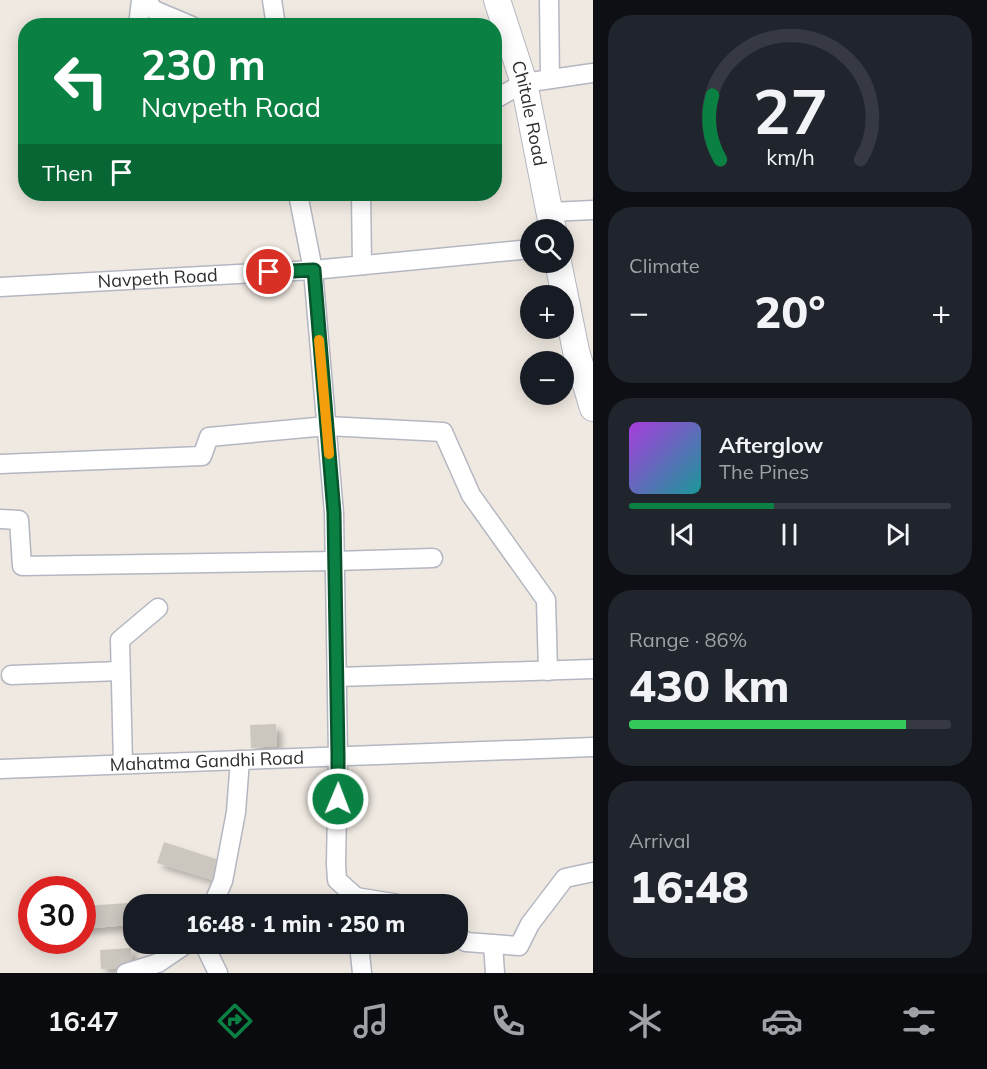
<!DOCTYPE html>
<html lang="en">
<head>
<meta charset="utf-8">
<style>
  :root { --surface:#171b24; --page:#20242c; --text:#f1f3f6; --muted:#9ea1a6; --line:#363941; --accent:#0b8043 }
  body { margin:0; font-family:Mulish,sans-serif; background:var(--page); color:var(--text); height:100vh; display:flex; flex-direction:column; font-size:22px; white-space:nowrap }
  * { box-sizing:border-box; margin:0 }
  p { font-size:20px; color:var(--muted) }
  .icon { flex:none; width:33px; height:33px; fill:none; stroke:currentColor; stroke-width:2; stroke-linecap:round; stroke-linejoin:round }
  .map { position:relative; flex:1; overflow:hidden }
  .side { display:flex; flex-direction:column; gap:15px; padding:15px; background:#0d0f14; width:394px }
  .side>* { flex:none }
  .guide { position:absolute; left:18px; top:18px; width:484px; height:183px; border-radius:24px; box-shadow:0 3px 15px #0003; background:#0b8043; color:#fff; overflow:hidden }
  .controls { position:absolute; left:520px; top:219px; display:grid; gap:12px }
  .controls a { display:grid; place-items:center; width:54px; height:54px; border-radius:50%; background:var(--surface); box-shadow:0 3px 15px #0003; font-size:30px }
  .speed { position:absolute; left:18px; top:876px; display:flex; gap:12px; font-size:30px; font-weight:700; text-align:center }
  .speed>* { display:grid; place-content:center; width:78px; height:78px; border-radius:50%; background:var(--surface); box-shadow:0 3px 15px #0003; line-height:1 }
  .speed .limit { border:9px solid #d22; background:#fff; color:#111 }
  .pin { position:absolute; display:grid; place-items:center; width:51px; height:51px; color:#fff; margin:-26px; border:3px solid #fff; border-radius:50%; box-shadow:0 2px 6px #0007 }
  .me { position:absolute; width:66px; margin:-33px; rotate:1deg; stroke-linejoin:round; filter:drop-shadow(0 0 4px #0008) }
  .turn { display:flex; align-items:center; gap:21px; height:126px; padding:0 24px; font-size:27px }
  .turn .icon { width:78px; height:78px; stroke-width:2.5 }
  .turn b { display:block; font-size:42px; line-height:51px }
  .then { display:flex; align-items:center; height:57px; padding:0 24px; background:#0003; gap:12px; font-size:22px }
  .big { font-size:45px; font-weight:800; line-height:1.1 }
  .side .tile { flex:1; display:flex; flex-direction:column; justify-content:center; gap:9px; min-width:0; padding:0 21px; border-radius:24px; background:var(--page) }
  .side .dial { align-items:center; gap:0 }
  .dial svg { height:156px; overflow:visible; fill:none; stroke:var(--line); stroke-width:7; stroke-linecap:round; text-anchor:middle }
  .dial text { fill:var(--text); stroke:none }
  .song { display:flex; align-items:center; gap:18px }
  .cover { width:72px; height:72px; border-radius:9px; background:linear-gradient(135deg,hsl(280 70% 55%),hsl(180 70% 35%)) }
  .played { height:6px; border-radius:3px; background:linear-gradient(90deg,var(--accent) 45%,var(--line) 45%) }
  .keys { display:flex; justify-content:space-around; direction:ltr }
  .heat { display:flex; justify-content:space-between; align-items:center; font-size:33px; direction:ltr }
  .charge { height:9px; border-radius:4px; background:linear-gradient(90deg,#34c759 86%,var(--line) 0) }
  .trip { position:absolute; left:123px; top:894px; width:345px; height:60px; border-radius:24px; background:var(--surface); box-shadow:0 3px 15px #0003; font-weight:800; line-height:60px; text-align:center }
  .tab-bar { display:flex; height:96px; justify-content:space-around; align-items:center; background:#090b0e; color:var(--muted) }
  .tab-bar .icon { width:42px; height:42px }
  .tab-bar .active { color:var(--accent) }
  .tab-bar b { font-size:27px; color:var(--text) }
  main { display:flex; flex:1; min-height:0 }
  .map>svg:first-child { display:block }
  .building { fill:#cbc7bf; filter:url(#shadow) }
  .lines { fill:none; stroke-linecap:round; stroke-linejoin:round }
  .street-casing { stroke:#b4b7c1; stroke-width:21 }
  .secondary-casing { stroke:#b4b7c1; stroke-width:28 }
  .street { stroke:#fff; stroke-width:18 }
  .secondary { stroke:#fff; stroke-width:26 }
  .route-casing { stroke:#07532c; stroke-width:15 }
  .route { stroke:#0b8043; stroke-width:10 }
  .slow { stroke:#f59e0b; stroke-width:10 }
  .labels { text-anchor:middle; stroke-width:4.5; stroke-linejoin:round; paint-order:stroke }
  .street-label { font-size:18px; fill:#2e2e2e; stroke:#fff }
</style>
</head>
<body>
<main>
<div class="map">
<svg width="593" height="973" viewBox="0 0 593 973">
  <defs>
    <filter id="shadow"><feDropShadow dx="5.5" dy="5.5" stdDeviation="3" flood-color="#0004"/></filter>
  </defs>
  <rect width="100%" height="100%" fill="#efe9e1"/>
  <g class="building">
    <path d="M276 724 277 746 251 748 250 725Z"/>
    <path d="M164 842 225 862 219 882 157 863Z"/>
    <path d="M181 899V904H136V901Z"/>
    <path d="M129 903 130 925 82 929V906Z"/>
    <path d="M131 948 132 967 101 969 100 950Z"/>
  </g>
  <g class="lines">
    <defs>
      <g id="street">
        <path d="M146 0 154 10 192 26"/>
        <path d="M272 0 276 26"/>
        <path d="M549 0 550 79"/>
        <path d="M138 26 141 0"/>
        <path d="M495 99 524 83 593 73"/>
        <path d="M298 194 313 270 334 513 338 756 336 864 337 880 356 897V904"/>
        <path d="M361 194 362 265"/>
        <path d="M550 212 593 210"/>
        <path id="s1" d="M0 287 313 270 531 249"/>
        <path d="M0 464 202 456 209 437 327 426 443 432 471 495 546 600 548 671"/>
        <path d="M0 519 19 520 22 566 335 561 433 558"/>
        <path d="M11 675 120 671"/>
        <path d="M337 677 593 669"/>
        <path d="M123 764 120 640 158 608"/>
        <path id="s2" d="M0 769 593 747"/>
        <path d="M356 897 399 904"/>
        <path d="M213 904 223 881 236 812 240 760"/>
        <path d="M458 936 466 942 519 946 530 924 565 878 593 872"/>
        <path d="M204 944 218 973"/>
        <path d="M359 944 362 973"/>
        <path d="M493 944 495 973"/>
        <path d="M126 973 158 963 186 944"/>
      </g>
      <g id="secondary">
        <path id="s3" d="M497 0 524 83 553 230"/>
        <path d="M558 262 576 351 593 408"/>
      </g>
    </defs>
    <use href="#street" class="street-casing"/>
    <use href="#secondary" class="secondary-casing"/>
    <use href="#street" class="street"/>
    <use href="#secondary" class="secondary"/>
  </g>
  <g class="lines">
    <defs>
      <path id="route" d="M269 272 314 270 334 513 338 756V799"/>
    </defs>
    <use href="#route" class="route-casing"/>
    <use href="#route" class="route"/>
    <path class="slow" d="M319 340 329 454"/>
  </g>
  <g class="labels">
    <g class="street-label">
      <text dy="6" stroke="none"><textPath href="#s3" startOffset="118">Chitale Road</textPath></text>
      <text dy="6" stroke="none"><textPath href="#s1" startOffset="158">Navpeth Road</textPath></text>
      <text dy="6" stroke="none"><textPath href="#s2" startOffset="207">Mahatma Gandhi Road</textPath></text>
    </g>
  </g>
</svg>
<div class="controls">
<a><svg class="icon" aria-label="search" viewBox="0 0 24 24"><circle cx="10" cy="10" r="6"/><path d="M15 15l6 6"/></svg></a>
<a>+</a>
<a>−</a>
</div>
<div class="speed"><div class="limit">30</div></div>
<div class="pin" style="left:269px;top:272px;background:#d93025"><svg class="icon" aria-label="arrive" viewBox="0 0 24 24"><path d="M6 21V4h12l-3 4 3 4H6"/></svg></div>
<svg class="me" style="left:338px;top:799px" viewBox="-20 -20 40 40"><circle r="17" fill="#0b8043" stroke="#fff" stroke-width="3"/><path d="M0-11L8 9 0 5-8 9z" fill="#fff"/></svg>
<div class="trip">16:48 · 1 min · 250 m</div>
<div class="guide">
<div class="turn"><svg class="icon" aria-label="left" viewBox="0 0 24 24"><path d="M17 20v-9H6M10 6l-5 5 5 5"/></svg><div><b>230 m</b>Navpeth Road</div></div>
<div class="then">Then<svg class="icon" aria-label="arrive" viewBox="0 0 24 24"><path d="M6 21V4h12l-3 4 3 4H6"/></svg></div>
</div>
</div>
<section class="side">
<div class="tile dial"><svg viewBox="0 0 100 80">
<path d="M14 69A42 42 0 1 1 86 69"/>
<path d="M14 69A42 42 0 0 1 10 36" stroke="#0b8043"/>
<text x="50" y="56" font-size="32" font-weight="700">27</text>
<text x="50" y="72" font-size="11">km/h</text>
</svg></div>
<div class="tile"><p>Climate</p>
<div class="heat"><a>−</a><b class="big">20°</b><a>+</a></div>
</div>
<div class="tile">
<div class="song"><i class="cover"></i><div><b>Afterglow</b><p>The Pines</p></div></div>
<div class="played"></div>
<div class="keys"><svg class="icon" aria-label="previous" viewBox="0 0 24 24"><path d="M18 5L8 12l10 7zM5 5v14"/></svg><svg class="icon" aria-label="pause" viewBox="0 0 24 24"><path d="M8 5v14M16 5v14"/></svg><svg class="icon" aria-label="next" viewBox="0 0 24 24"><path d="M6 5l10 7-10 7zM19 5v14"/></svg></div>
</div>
<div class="tile"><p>Range · 86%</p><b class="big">430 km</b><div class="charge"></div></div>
<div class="tile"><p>Arrival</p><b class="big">16:48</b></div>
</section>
</main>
<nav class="tab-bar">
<b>16:47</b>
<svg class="icon active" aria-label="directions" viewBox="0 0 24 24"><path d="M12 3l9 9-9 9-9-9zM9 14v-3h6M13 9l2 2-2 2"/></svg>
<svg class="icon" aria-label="music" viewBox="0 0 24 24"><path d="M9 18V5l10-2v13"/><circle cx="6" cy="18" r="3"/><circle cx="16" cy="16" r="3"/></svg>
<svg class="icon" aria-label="phone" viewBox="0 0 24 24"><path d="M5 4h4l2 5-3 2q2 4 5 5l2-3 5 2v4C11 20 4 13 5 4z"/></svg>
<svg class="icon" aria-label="climate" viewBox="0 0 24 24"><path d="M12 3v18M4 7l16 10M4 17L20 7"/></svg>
<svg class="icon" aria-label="car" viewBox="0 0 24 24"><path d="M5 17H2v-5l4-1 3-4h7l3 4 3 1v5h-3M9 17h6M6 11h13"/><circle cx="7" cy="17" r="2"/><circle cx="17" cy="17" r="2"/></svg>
<svg class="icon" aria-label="filters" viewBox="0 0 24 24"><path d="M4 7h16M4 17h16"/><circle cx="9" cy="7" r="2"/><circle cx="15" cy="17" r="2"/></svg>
</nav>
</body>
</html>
